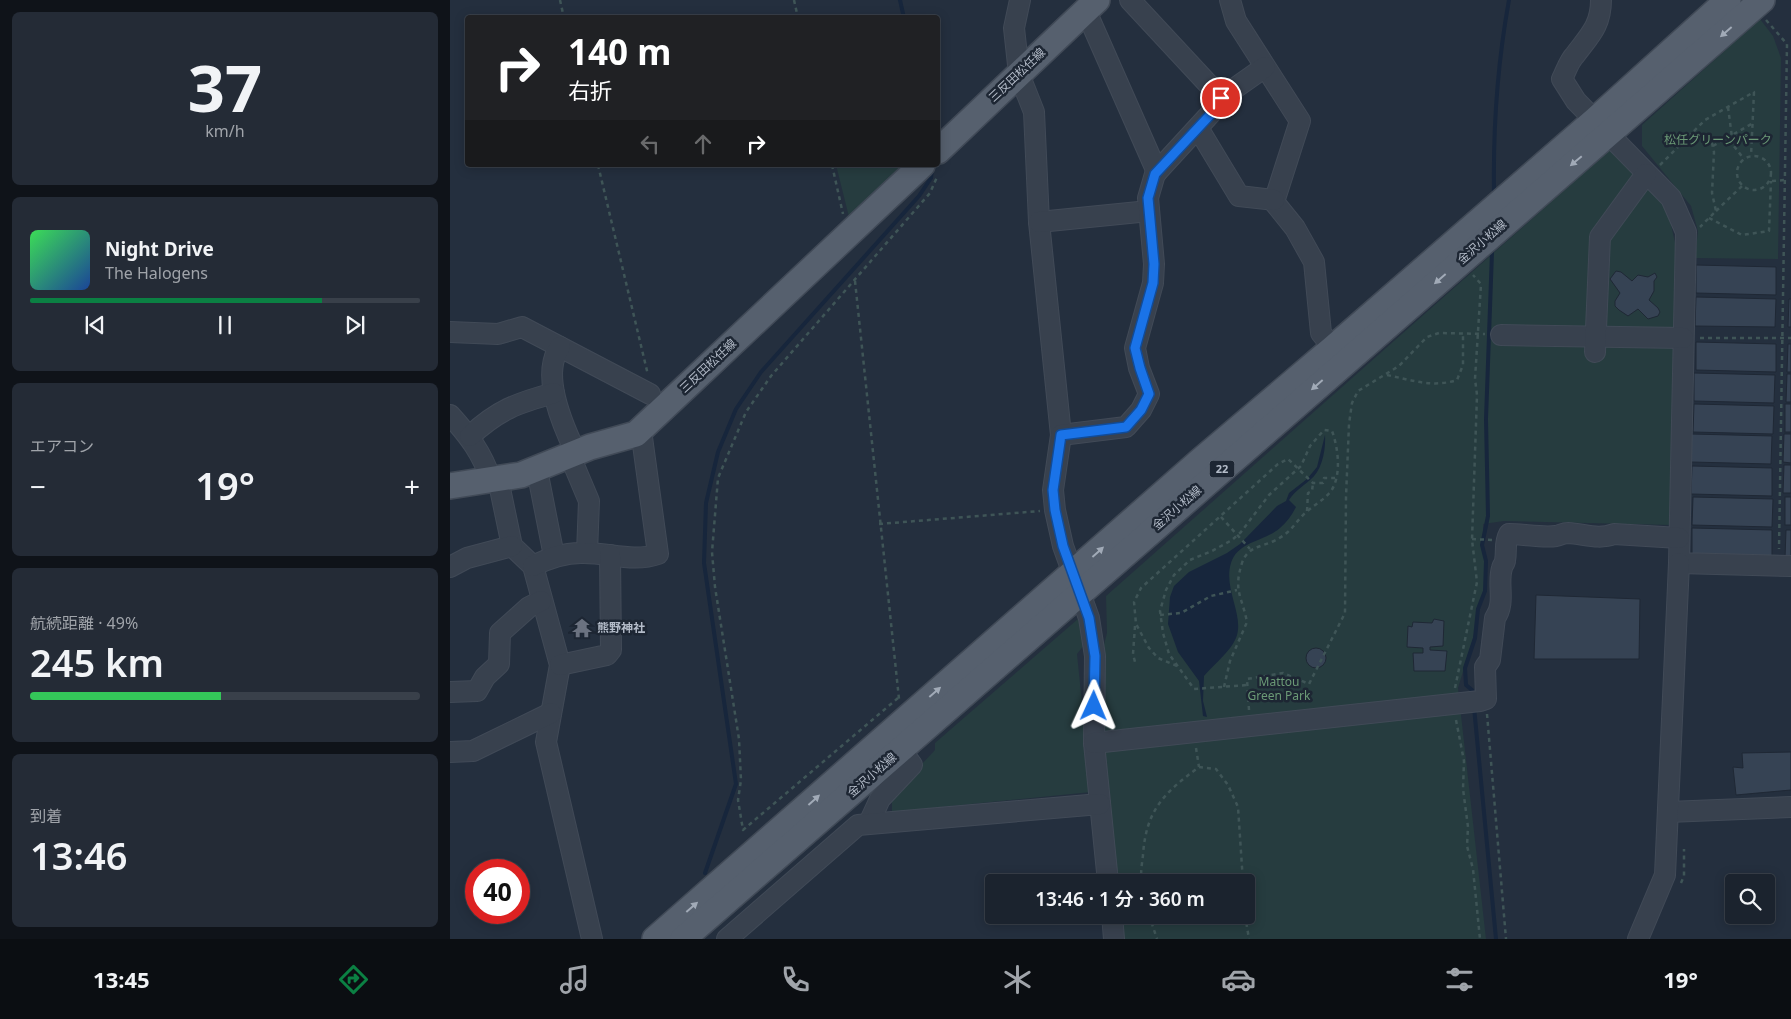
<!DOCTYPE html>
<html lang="ja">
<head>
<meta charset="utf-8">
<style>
  :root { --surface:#1b232e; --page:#242b36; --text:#f1f3f6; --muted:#a0a4aa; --line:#39404a; --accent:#0b8043 }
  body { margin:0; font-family:"Noto Sans","Noto Sans JP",sans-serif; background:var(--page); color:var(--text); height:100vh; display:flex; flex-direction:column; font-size:19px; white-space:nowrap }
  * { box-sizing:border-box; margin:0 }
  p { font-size:16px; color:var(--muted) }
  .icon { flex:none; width:28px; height:28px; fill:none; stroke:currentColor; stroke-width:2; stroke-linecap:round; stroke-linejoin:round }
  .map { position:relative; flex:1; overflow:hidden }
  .sheet { display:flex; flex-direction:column; gap:12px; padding:12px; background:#0f1319; width:450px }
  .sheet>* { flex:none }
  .hud { position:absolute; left:15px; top:15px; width:475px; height:152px; border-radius:5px; box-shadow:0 2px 12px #0003,0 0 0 1px var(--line); background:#202124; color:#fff; overflow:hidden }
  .controls { position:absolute; left:1275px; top:874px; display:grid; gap:10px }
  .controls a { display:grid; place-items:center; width:50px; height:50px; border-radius:5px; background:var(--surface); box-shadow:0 2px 12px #0003,0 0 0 1px var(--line); font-size:25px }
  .speed { position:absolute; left:15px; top:859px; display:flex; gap:10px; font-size:25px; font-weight:700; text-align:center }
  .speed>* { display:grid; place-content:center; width:65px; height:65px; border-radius:50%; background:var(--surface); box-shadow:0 2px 12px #0003,0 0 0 1px var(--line); line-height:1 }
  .speed .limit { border:8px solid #d22; background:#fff; color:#111 }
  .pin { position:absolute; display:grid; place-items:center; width:42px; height:42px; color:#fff; margin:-21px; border:2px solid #fff; border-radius:50%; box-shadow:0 1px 5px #0007 }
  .me { position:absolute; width:55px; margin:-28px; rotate:1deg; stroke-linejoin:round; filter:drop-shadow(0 0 4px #0008) }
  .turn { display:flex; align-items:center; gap:18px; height:105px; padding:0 20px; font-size:22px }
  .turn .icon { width:65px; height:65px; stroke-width:2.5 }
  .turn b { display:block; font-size:35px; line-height:42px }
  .lanes { display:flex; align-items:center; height:48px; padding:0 20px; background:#0003; justify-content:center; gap:25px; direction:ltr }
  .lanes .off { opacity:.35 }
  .big { font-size:38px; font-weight:600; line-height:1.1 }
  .sheet .tile { flex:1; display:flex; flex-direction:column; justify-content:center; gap:8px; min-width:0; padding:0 18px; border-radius:8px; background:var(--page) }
  .sheet .dial { align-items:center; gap:0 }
  .dial b { font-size:65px; line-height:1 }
  .song { display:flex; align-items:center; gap:15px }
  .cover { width:60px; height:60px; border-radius:8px; background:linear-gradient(135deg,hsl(130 70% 55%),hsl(220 70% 35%)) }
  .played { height:5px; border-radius:2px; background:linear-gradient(90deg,var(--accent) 75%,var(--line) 75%) }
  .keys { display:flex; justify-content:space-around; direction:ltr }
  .heat { display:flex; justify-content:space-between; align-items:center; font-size:28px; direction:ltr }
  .charge { height:8px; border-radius:4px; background:linear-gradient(90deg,#34c759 49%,var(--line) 0) }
  .trip { position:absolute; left:535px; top:874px; width:270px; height:50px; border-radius:5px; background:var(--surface); box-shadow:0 2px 12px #0003,0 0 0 1px var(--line); font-weight:600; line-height:50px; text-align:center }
  .dock { display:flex; height:80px; justify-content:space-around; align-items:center; background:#0b0e12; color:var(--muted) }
  .dock .icon { width:35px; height:35px }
  .dock .selected { color:var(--accent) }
  .dock b { font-size:22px; color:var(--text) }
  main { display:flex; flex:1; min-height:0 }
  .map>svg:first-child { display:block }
  .green { fill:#263c3f }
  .water { fill:#17263c }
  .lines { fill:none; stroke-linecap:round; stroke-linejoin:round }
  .stream { stroke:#17263c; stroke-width:4 }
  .building { fill:#364354; stroke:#1f2835 }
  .minor-casing { stroke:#414a57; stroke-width:22 }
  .major-casing { stroke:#414a57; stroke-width:28 }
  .path { stroke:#3f5557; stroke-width:2.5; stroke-dasharray:4 4; stroke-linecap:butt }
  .minor { stroke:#38414e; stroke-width:20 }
  .major { stroke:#56606e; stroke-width:25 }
  .oneway { fill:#a1aab7 }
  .route-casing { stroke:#114b97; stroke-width:12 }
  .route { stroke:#1a73e8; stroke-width:9 }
  .labels { text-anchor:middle; stroke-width:5; stroke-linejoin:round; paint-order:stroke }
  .shield { fill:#1d2633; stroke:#878f9c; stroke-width:1 }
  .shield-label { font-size:11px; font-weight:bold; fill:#b4bcc9 }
  .street-label { font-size:12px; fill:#b4bcc9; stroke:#1d2633 }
  .park-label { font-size:12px; fill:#6b9a76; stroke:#1d2633 }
  .poi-label { font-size:12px; font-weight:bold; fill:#b4bcc9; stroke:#1d2633; text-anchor:start }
</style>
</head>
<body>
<main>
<section class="sheet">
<div class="tile dial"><b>37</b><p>km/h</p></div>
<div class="tile">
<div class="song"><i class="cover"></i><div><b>Night Drive</b><p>The Halogens</p></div></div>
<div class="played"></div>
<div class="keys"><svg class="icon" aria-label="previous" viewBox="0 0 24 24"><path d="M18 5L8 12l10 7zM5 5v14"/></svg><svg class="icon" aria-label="pause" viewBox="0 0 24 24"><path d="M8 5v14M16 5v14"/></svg><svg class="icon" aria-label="next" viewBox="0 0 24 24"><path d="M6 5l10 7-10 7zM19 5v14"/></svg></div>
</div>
<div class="tile"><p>エアコン</p>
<div class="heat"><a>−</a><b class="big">19°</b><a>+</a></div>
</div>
<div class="tile"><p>航続距離 · 49%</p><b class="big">245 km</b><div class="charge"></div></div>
<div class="tile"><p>到着</p><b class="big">13:46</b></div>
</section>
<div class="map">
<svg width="1341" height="939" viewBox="0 0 1341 939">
  <rect width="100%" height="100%" fill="#242f3e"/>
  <g class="green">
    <path d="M1310 19 1323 36 1331 58 1328 259 1245 258 1248 231 1241 206 1192 146V125Z"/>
    <path d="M1162 148 1217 207 1226 247 1221 525 1054 521 1033 524 1035 583 1026 629 1008 688 1036 939H673L671 915H796V882H667L654 763 648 668 657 633 656 596Z"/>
    <path d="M386 165H456L400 221Z"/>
    <path d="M636 612 634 645 627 654 641 792 442 812V796L485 750V743Z"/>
  </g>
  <path class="water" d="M875 435C876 450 872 471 860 480 852 487 845 491 839 500L846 507C842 515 837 522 830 528 814 542 788 541 781 563 773 589 795 616 786 638 780 652 764 664 754 676L753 701 757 717 753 716 749 681 728 652 718 624 720 597 724 586 739 572 777 553 790 544 827 506 836 501 839 493 857 479 867 467Z"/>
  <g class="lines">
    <g class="stream">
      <path d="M450 0 454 18"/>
      <path d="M1044 191C1043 124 1047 66 1059 0"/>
      <path d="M1023 695 1022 690 1016 685 1015 668 1025 638 1028 609 1035 591 1036 561 1032 545 1038 516 1036 419 1042 252"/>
      <path d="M1024 707 1046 939"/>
      <path d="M255 873 286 784 254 563 256 503 268 452 286 409 311 372 469 196 481 178 482 169"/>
    </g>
  </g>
  <g class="building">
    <path d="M1246 265 1326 267V295L1246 293Z"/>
    <path d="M1166 271 1171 272 1182 281 1188 275 1198 277 1205 273 1207 277 1204 281V291L1199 300 1208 308 1210 312 1208 316 1198 319 1188 309 1178 316 1169 310 1165 306V301L1170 293 1160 279Z"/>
    <path d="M1246 297 1326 299 1325 327 1245 326Z"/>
    <path d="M1339 299H1341V327H1338Z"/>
    <path d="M1246 342 1326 344V372L1246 370Z"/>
    <path d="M1338 344H1341V372H1337Z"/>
    <path d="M1244 373 1325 375 1324 403 1244 401Z"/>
    <path d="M1337 374H1341V402H1336Z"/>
    <path d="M1244 404 1324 406 1323 434 1243 432Z"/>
    <rect x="1335" y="404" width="6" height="28"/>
    <path d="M1241 434 1322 436 1321 464 1241 462Z"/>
    <path d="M1334 434H1341V463L1333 462Z"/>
    <path d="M1334 465H1341V493H1333Z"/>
    <path d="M1242 466 1322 468V496L1241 494Z"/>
    <path d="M1243 497 1323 499 1322 527 1242 525Z"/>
    <rect x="1335" y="497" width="6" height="28"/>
    <path d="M1242 528 1322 530V558L1242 556Z"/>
    <path d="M1336 530H1341V558H1335Z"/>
    <path d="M1086 595 1190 599 1189 659H1084Z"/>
    <path d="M984 619 994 621 993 646 980 647V650L997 651 995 671H964L963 653H973V648L957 647 958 626 962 627 963 622 982 623Z"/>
    <circle cx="866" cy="658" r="10"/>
    <path d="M1341 752V790L1286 795 1283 767 1293 768 1292 753Z"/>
  </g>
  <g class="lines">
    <defs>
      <g id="minor">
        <path d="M570 0 564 28 569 74 584 112 589 222 611 435 603 490 605 510 613 546 639 618 645 656 644 743 658 882"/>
        <path d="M780 0 786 21 850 121 824 202 845 228 864 262 871 333 883 348"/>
        <path d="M1151 0C1151 26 1139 36 1125 55 1119 61 1116 71 1112 79L1126 101 1221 198 1236 232 1229 563 1341 566"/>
        <path d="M636 11 707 172"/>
        <path d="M771 98 815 67"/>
        <path d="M748 128 789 196 824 200"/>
        <path d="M589 222 699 211"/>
        <path d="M0 332 48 334 72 327 200 394"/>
        <path d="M1051 335 1233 338"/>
        <path d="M110 347C90 374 113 426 126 453"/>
        <path d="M1145 352 1150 237 1196 174"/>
        <path d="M0 415C19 436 32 453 41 480"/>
        <path d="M611 435 676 427 691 410 699 394 689 368 685 348 703 283 704 264 698 198 705 174 773 100 680 0"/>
        <path d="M20 436C48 410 67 403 104 393"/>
        <path d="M120 456 139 501 137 553"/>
        <path d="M87 470 104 556"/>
        <path d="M48 479 62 546 83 566 110 665 96 742 142 939"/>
        <path d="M83 566C99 558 113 553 131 553 157 552 183 563 208 554L191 430"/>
        <path d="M0 567 17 558 62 546"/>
        <path d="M110 665 157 655 161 650 160 555"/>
        <path d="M0 692 27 691 35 677 49 664 50 633 79 607 91 601"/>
        <path d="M644 743 1030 701 1036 699 1035 667 1040 660 1045 618C1056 603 1047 584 1052 568 1053 564 1054 565 1055 561 1057 551 1054 543 1059 534 1074 534 1092 538 1106 536 1111 535 1113 533 1118 533 1135 534 1148 540 1164 534L1229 538"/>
        <path d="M0 752 23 751 101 713"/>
        <path d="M1218 812 1341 807"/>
        <path d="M419 823 430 799 462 765 451 750"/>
        <path d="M662 915 664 939"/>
        <path d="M277 939 408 825 650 804"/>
        <path d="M1188 939 1215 875 1229 563"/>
      </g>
      <g id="major">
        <path d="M488 151 647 0"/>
        <path d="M0 486 71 475 140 447 186 434 472 165"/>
        <path d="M205 939 750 461 883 348 1145 120 1278 0"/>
        <path d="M233 939 1312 0"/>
      </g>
    </defs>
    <use href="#minor" class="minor-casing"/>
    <use href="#major" class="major-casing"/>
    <g class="path">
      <path d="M110 0 114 18"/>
      <path d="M344 0 348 18"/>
      <path d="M1316 20 1337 44 1329 549"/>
      <path d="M1278 107 1283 145 1294 159"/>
      <path d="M1240 135 1254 137 1262 143 1264 152 1262 193 1266 211 1250 227"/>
      <path d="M1263 146 1303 123"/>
      <circle cx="1304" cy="173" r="17"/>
      <path d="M148 165 198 375"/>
      <path d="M382 165 393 214"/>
      <path d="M1210 165 1255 120 1304 92 1301 156"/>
      <path d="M1322 181 1335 180"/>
      <path d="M1266 211 1292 186"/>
      <path d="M1259 218 1292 235 1319 231 1321 181"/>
      <path d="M405 281 449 699"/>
      <path d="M1250 338H1341"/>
      <path d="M937 375C961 380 983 388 1007 380L1013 365V334"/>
      <path d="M857 511 858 493 862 491 863 483"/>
      <path d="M771 517 800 549"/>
      <path d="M429 524 590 511"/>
      <path d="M1022 539 1042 540"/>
      <path d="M710 615 731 613 761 596 787 590"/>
      <path d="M685 626 683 654 685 662"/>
      <path d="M727 666 708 658 699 648 686 624 684 602 691 588 828 464 838 459 863 483H873L874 478H885"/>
      <path d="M774 687 780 661 797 622C792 596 783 591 792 563 797 547 811 547 824 541 842 532 843 525 855 513 864 505 874 500 881 491 892 475 888 447 882 431L874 430 860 446 851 466 819 495 791 532 782 540 762 551 740 560 724 575 716 590 710 611 713 633 719 654 744 689 797 685"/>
      <path d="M1005 688 1027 582 1022 540 1027 395 1025 379 1031 284 1023 275"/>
      <path d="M448 698 293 830 288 800 291 780 289 739 265 587 262 552 268 478 296 412 321 376 480 193 487 177"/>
      <path d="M799 710 797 679 833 673 859 684 895 613 896 497 899 424 902 403 908 391 949 366 977 337 989 333 1035 334"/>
      <path d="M1037 714 1056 939"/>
      <path d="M1006 720 1014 761 1013 789 1018 827 1017 846 1023 869 1030 939"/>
      <path d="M746 748 749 767"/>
      <path d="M692 882C690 874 692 864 693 855 696 810 714 793 749 767L766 769 778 785 788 807 793 882"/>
      <path d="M1231 883 1234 876V849"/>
      <path d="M699 915 707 939"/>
      <path d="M795 915 799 939"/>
    </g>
    <use href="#minor" class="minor"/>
    <use href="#major" class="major"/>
  </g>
  <defs><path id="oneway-solid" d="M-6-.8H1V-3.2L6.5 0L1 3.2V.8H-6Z" transform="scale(1.25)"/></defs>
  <g class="oneway">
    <use href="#oneway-solid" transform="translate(1276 32) rotate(139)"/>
    <use href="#oneway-solid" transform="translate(1126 161) rotate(140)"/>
    <use href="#oneway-solid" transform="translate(990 279) rotate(139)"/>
    <use href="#oneway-solid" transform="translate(867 385) rotate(139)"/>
    <use href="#oneway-solid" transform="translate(648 552) rotate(-42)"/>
    <use href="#oneway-solid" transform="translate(485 692) rotate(-41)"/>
    <use href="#oneway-solid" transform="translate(364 800) rotate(-42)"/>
    <use href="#oneway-solid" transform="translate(242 907) rotate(-41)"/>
  </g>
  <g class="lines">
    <defs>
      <path id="route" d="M644 706 645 656 639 618 613 546 605 510 603 490 611 435 676 427 691 410 699 394 690 368 685 348 703 283 704 264 698 198 705 174 774 100 771 98"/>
    </defs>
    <use href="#route" class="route-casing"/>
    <use href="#route" class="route"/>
  </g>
  <defs>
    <symbol id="temple-bare" viewBox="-9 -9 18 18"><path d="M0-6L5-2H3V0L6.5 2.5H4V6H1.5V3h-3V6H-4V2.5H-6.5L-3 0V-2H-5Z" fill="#6b7280" stroke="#1d2633" stroke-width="2.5" paint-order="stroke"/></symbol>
  </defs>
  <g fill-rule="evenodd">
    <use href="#temple-bare" x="118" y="614" width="28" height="28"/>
  </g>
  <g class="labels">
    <rect class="shield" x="759.5" y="460.5" width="25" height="17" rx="4"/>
    <g class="shield-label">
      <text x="772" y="473">22</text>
    </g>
    <g class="street-label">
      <text transform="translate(567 75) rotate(-43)" y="4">三反田松任線</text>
      <text transform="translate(1032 242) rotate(-41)" y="4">金沢小松線</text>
      <text transform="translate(258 366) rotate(-43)" y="4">三反田松任線</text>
      <text transform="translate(727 508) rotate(-41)" y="4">金沢小松線</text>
      <text transform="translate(422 775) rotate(-41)" y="4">金沢小松線</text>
    </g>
    <g class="park-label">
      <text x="1268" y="144">松任グリーンパーク</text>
      <text x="829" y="686">Mattou<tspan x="829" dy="14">Green Park</tspan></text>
    </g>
    <g class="poi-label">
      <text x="147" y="632">熊野神社</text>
    </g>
  </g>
</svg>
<div class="controls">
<a><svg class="icon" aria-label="search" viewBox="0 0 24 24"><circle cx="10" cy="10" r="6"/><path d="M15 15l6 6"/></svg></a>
</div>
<div class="speed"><div class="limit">40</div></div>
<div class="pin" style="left:771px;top:98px;background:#d93025"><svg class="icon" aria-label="arrive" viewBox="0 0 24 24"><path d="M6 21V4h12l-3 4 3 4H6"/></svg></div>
<svg class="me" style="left:644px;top:706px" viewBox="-20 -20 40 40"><path d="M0-17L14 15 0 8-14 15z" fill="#1a73e8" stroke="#fff" stroke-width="4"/></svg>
<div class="trip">13:46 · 1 分 · 360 m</div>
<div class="hud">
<div class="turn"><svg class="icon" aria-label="right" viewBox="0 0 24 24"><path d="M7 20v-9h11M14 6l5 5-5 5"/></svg><div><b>140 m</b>右折</div></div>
<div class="lanes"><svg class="icon off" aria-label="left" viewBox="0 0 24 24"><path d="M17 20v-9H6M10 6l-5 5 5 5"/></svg><svg class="icon off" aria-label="ahead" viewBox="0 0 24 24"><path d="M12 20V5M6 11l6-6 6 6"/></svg><svg class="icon" aria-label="right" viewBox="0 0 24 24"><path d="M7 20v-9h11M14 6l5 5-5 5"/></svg></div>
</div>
</div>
</main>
<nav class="dock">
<b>13:45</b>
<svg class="icon selected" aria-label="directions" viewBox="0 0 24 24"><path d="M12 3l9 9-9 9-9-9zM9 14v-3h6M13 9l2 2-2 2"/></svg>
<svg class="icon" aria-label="music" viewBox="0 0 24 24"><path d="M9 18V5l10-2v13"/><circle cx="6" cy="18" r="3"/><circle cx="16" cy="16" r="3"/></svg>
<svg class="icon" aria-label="phone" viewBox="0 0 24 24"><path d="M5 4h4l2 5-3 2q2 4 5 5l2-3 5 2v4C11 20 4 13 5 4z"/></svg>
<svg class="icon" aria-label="climate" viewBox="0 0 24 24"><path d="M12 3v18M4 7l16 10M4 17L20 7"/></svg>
<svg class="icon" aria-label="car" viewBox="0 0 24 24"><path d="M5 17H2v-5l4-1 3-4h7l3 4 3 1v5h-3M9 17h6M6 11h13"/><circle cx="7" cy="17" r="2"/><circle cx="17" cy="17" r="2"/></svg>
<svg class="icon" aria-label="filters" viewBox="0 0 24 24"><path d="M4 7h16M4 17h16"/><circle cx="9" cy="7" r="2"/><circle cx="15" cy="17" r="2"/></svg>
<b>19°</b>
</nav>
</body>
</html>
